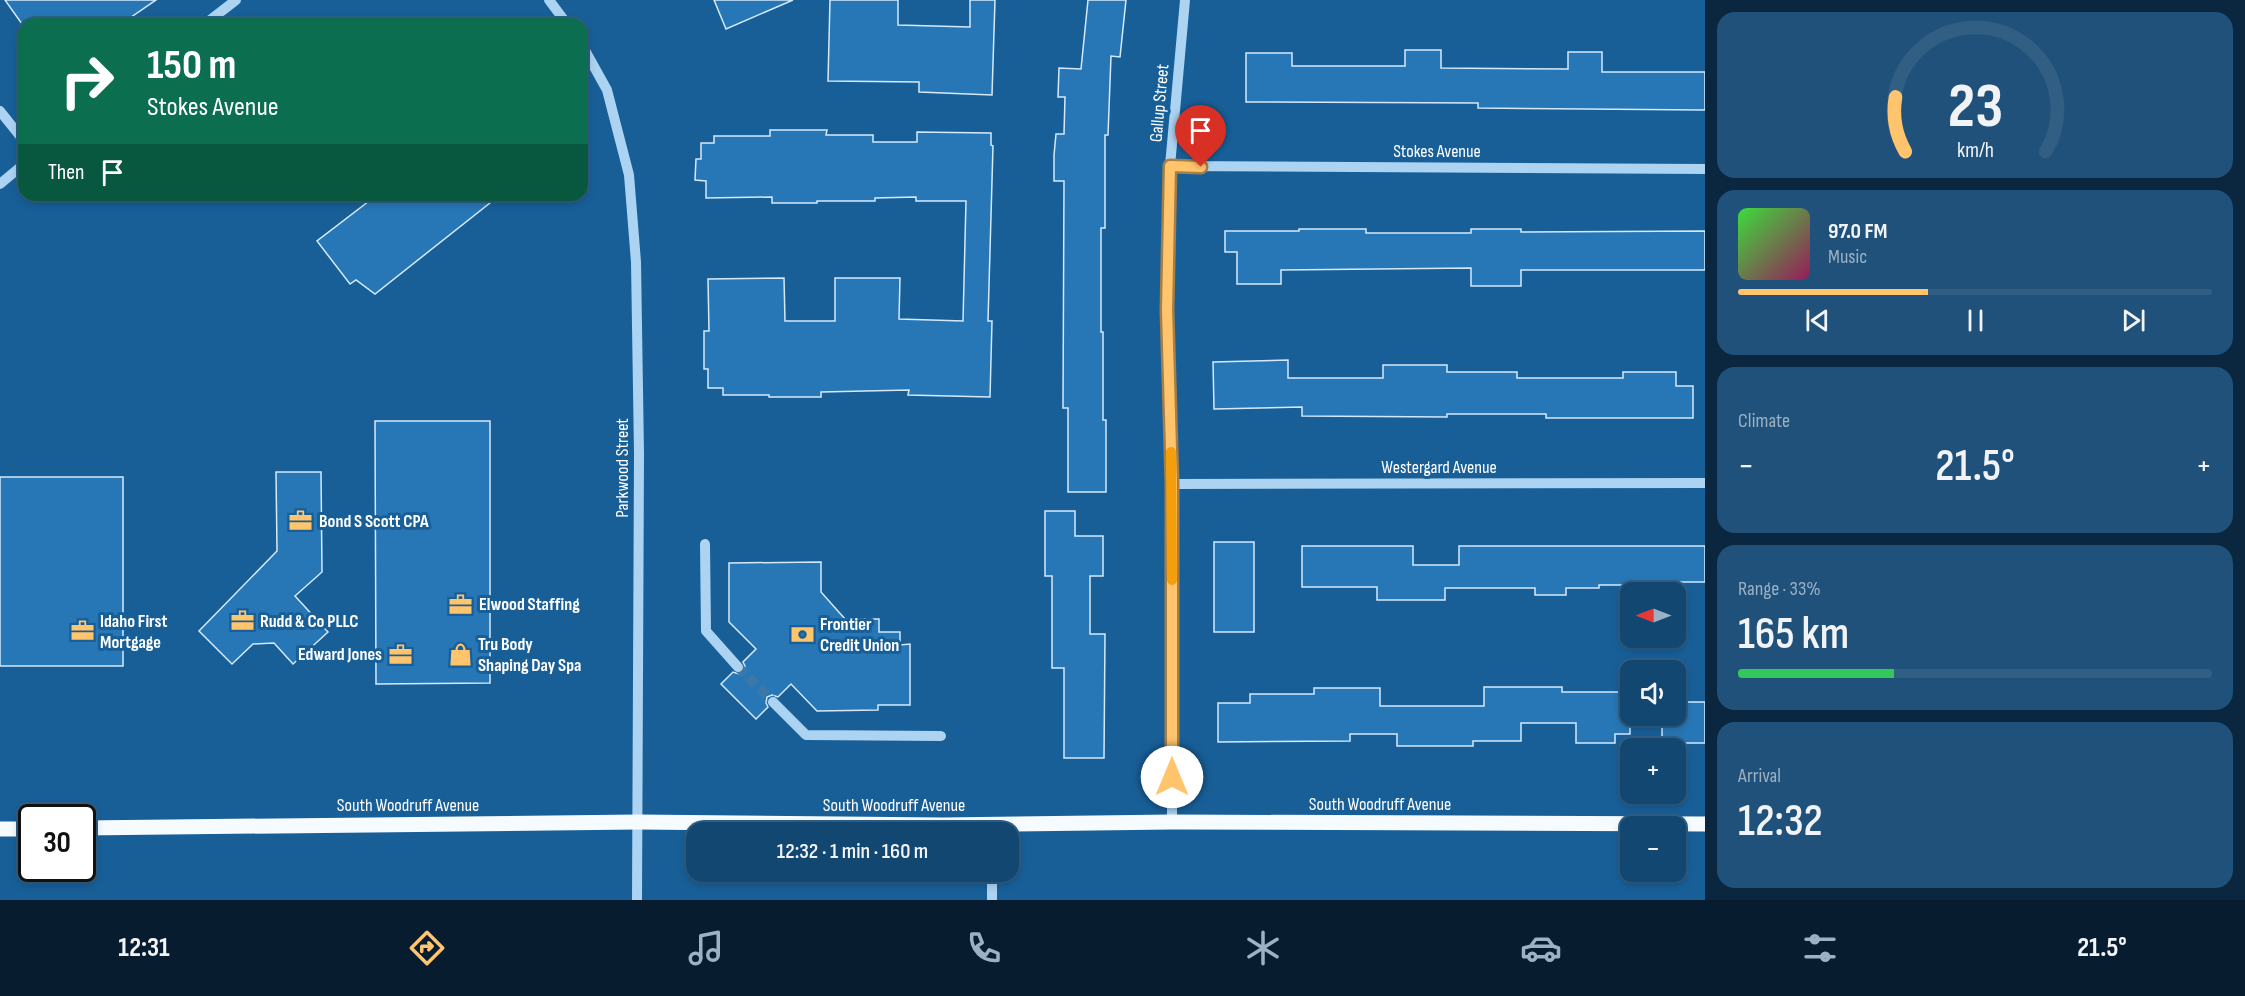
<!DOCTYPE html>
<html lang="en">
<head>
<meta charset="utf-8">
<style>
  :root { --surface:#124772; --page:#1f517a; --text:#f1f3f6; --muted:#9cb2c4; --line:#315f84; --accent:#ffc46c }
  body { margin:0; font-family:"Sofia Sans Condensed",sans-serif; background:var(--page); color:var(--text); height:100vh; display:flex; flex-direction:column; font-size:22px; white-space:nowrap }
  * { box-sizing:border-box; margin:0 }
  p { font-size:20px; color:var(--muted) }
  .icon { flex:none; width:33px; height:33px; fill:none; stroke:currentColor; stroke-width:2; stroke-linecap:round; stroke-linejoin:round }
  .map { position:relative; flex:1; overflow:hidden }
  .drawer { display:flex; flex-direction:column; gap:12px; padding:12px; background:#0a273f; width:540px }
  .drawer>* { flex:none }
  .guide { position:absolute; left:18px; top:18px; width:570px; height:183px; border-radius:18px; box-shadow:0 3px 9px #0003,0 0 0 2px var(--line); background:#0b6e4f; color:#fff; overflow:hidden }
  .needle { width:39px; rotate:270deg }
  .tools { position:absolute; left:1620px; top:582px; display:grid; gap:12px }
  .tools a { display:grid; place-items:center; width:66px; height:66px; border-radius:12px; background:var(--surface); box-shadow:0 3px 9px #0003,0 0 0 2px var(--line); font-size:30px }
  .speed { position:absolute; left:18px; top:804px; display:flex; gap:12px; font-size:30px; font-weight:700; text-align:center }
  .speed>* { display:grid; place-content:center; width:78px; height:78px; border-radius:50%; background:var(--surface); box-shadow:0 3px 9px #0003,0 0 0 2px var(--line); line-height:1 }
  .speed .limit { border:3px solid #111; border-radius:9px; background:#fff; color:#111 }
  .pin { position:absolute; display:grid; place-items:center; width:51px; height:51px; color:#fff; margin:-62px -26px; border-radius:50% 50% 50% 0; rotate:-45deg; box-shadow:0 0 6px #0007 }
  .pin .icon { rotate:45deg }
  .me { position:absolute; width:66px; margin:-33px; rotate:0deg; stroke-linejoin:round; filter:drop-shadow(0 0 4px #0008) }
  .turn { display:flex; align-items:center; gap:21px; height:126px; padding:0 30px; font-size:27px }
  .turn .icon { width:78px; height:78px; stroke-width:2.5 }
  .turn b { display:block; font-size:42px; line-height:51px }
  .then { display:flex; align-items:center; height:57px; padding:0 30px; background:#0003; gap:12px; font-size:22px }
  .big { font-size:45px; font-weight:600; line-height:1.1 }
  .drawer .card { flex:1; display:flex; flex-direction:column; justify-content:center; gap:9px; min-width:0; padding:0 21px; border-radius:18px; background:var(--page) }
  .drawer .dial { align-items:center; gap:0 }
  .dial svg { height:156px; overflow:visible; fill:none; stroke:var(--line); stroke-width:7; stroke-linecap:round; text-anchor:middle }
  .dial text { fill:var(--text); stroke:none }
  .song { display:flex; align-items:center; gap:18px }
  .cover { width:72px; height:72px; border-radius:9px; background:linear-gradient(135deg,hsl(120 70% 55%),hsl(330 70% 35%)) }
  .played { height:6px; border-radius:3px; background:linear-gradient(90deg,var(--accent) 40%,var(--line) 40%) }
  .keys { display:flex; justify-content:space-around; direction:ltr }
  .heat { display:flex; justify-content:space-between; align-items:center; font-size:33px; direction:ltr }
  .charge { height:9px; border-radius:4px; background:linear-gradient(90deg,#34c759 33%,var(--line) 0) }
  .trip { position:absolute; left:686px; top:822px; width:333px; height:60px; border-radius:18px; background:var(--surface); box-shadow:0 3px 9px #0003,0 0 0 2px var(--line); font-weight:600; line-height:60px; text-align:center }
  .tabs { display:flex; height:96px; justify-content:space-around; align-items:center; background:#071c2e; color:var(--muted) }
  .tabs .icon { width:42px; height:42px }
  .tabs .active { color:var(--accent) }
  .tabs b { font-size:27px; color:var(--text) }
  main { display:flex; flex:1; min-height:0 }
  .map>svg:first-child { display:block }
  .building { fill:#2777b6; stroke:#d4eafc; stroke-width:1.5 }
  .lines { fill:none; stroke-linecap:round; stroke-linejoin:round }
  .minor-tunnel { stroke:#3b77a7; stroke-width:10; stroke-dasharray:10 5; stroke-linecap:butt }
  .minor { stroke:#acd3f1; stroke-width:10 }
  .major { stroke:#f6fbff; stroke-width:15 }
  .route-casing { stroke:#a67f46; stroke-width:15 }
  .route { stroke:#ffc46c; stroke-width:10 }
  .slow { stroke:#f59e0b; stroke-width:10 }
  .labels { text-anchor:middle; stroke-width:6; stroke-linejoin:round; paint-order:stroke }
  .street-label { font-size:18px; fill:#fff; stroke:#185f98 }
  .poi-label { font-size:18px; font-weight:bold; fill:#fff; stroke:#185f98; text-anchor:start }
</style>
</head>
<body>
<main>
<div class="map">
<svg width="1705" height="900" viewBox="0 0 1705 900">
  <rect width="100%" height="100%" fill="#185f98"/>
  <g class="building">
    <path d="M5 0H156L121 24H22Z"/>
    <path d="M714 0H793L726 29Z"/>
    <path d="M830 0H898V25L970 27V0H995L992 95 919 92V82L828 81Z"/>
    <path d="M1088 0H1126L1120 57 1111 56 1108 135H1105V228H1101V332H1103V420H1106V492H1068V408H1063L1064 181H1054V155L1056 134H1064L1065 97H1058L1059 68 1081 69Z"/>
    <path d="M1405 50H1441V68L1568 69V52H1602V72H1705V110L1478 108V103L1246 102V53H1292V66H1405Z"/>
    <path d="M770 130H827L826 135H873V142H917V132L991 133V145L993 146 988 321H992L990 397 908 395 909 390 821 392V397H769V395H723V388H708V369H704V331H709L708 279 784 278 785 321H835V278H900L899 319 963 321 966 201H916V197L875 198V201H817V203H772V197L706 198V181L695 180 696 159H701V143H714V136H770Z"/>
    <path d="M377 195H500L375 294 356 280 350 284 317 241Z"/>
    <path d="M1299 229H1366V233H1471V229H1521V232L1705 231V270H1521V286H1471V268L1281 270V284H1237V252H1225V231H1299Z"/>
    <path d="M1288 360V378H1383V365H1447V372H1517V378H1623V372H1676V386H1693V418H1546V414H1447V417L1302 416V407L1214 409 1213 362Z"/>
    <path d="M375 421H490V683L376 684Z"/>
    <path d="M276 472H321L322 572 295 596 328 632 293 664 274 643 253 644 232 664 199 631 277 551Z"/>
    <rect x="0" y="477" width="123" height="189"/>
    <path d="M1045 511H1075V536H1103V576H1090V634H1105L1104 758H1064V668H1052V576H1045Z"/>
    <rect x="1214" y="542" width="40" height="90"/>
    <path d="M1302 546H1413V565H1459V546H1705V582H1679V585H1599V588H1566V595H1535V588H1445V600H1377V587H1302Z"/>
    <path d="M821 562V592L845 619H879V632H900V645L910 644V705H878V710L817 711 791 684 778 697 772 695 767 697 766 703 768 707 756 719 721 684 733 672 739 674 743 672 745 666 743 662 756 649 729 622V563Z"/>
    <path d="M1484 687H1562V692H1630V734H1615V743H1576V723H1521V741H1473V746H1397V734H1350V741L1218 742V703H1250V694H1314V688H1380V706H1484Z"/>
    <path d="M1676 702H1705V743H1662V716H1676Z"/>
  </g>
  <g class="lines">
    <path class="minor-tunnel" d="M738 667 773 702"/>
    <g class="minor">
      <path d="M549 0 567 24"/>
      <path d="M205 24 236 0"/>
      <path d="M582 45 607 90 629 175 636 262 639 454 637 900"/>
      <path d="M0 111 24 141"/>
      <path d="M1170 166 1705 169"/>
      <path d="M0 184 24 164"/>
      <path d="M1172 484 1705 483"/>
      <path d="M705 544 706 631 738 667"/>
      <path d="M773 702 806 735 941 736"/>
      <path d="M1172 822V484L1167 231 1170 166 1185 0"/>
      <path d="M992 900V872"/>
    </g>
    <g class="major">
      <path d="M82 828 638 822 943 825 1172 822 1705 824"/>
      <path d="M0 829H32"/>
    </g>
  </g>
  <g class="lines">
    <defs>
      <path id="route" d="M1172 777V484L1167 310 1170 166 1201 167"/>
    </defs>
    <use href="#route" class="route-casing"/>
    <use href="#route" class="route"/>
    <path class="slow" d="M1171 452 1172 580"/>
  </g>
  <defs>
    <symbol id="office-bare" viewBox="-9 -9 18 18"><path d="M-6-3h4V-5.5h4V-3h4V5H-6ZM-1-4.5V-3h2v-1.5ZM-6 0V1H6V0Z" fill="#ffc46c" stroke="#185f98" stroke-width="2.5" paint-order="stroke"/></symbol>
    <symbol id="bank-bare" viewBox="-9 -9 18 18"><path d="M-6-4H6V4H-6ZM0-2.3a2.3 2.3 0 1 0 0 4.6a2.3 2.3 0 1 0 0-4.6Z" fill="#ffc46c" stroke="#185f98" stroke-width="2.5" paint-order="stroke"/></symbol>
    <symbol id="shop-bare" viewBox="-9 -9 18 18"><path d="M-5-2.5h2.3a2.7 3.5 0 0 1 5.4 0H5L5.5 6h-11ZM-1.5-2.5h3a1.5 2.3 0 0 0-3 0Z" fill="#ffc46c" stroke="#185f98" stroke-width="2.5" paint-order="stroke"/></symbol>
  </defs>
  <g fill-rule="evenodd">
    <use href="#office-bare" x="284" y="504" width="33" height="33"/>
    <use href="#office-bare" x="444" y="588" width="33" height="33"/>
    <use href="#office-bare" x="226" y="604" width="33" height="33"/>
    <use href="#office-bare" x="66" y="614" width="33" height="33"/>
    <use href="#bank-bare" x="786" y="618" width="33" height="33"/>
    <use href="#office-bare" x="384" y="638" width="33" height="33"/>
    <use href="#shop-bare" x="444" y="638" width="33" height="33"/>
  </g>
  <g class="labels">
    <g class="street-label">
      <text transform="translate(1159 103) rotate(-85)" y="6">Gallup Street</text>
      <text x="1437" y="157">Stokes Avenue</text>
      <text x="1439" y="473">Westergard Avenue</text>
      <text transform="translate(622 468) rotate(-90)" y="6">Parkwood Street</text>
      <text x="1380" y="810">South Woodruff Avenue</text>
      <text x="408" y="811">South Woodruff Avenue</text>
      <text x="894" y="811">South Woodruff Avenue</text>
    </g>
    <g class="poi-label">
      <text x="319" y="527">Bond S Scott CPA</text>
      <text x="479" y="610">Elwood Staffing</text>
      <text x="100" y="627">Idaho First<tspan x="100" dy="21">Mortgage</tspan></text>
      <text x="260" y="627">Rudd &amp; Co PLLC</text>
      <text x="820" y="630">Frontier<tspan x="820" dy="21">Credit Union</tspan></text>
      <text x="478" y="650">Tru Body<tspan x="478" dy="21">Shaping Day Spa</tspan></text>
      <text x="382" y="660" text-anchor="end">Edward Jones</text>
    </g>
  </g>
</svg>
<div class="tools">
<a><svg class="needle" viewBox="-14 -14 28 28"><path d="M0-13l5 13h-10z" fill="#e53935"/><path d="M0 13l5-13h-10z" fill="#9cb2c4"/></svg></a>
<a><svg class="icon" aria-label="sound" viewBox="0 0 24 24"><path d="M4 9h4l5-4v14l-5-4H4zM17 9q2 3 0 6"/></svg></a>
<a>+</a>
<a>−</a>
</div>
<div class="speed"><div class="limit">30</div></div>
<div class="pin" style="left:1201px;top:167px;background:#d93025"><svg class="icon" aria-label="arrive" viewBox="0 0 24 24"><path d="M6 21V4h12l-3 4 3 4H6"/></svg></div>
<svg class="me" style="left:1172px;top:777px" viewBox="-20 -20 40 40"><circle r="19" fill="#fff"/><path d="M0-13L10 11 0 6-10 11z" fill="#ffc46c"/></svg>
<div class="trip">12:32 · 1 min · 160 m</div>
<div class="guide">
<div class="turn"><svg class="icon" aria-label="right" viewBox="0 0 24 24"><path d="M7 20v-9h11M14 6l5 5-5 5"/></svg><div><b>150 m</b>Stokes Avenue</div></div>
<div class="then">Then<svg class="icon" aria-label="arrive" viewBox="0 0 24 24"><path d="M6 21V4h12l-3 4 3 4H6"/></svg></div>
</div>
</div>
<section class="drawer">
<div class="card dial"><svg viewBox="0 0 100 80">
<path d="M14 69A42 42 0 1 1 86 69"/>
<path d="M14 69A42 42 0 0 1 9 41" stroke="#ffc46c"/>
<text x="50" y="56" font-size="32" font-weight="700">23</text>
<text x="50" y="72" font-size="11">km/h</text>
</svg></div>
<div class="card">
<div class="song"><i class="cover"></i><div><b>97.0 FM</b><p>Music</p></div></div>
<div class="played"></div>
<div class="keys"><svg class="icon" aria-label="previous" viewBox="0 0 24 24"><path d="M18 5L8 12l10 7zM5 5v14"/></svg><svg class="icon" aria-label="pause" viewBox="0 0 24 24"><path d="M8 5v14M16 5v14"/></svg><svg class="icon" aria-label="next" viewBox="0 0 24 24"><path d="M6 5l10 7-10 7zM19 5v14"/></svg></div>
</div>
<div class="card"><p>Climate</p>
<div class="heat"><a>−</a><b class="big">21.5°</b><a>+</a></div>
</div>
<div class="card"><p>Range · 33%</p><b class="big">165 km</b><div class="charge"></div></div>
<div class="card"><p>Arrival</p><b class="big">12:32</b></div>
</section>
</main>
<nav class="tabs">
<b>12:31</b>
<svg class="icon active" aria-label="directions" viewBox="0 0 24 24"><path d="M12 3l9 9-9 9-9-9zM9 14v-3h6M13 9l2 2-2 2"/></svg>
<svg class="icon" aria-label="music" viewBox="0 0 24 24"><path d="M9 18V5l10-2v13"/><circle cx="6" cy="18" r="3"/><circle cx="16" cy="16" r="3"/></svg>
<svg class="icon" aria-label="phone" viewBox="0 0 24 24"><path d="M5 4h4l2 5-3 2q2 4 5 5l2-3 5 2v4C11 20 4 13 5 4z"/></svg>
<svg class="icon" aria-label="climate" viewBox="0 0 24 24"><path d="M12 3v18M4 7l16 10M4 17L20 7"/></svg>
<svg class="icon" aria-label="car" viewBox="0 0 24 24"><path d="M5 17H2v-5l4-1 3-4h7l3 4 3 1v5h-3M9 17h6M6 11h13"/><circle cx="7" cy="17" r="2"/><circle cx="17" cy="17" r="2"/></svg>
<svg class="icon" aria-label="filters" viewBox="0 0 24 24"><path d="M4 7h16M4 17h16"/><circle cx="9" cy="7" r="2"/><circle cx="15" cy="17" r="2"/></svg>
<b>21.5°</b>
</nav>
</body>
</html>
